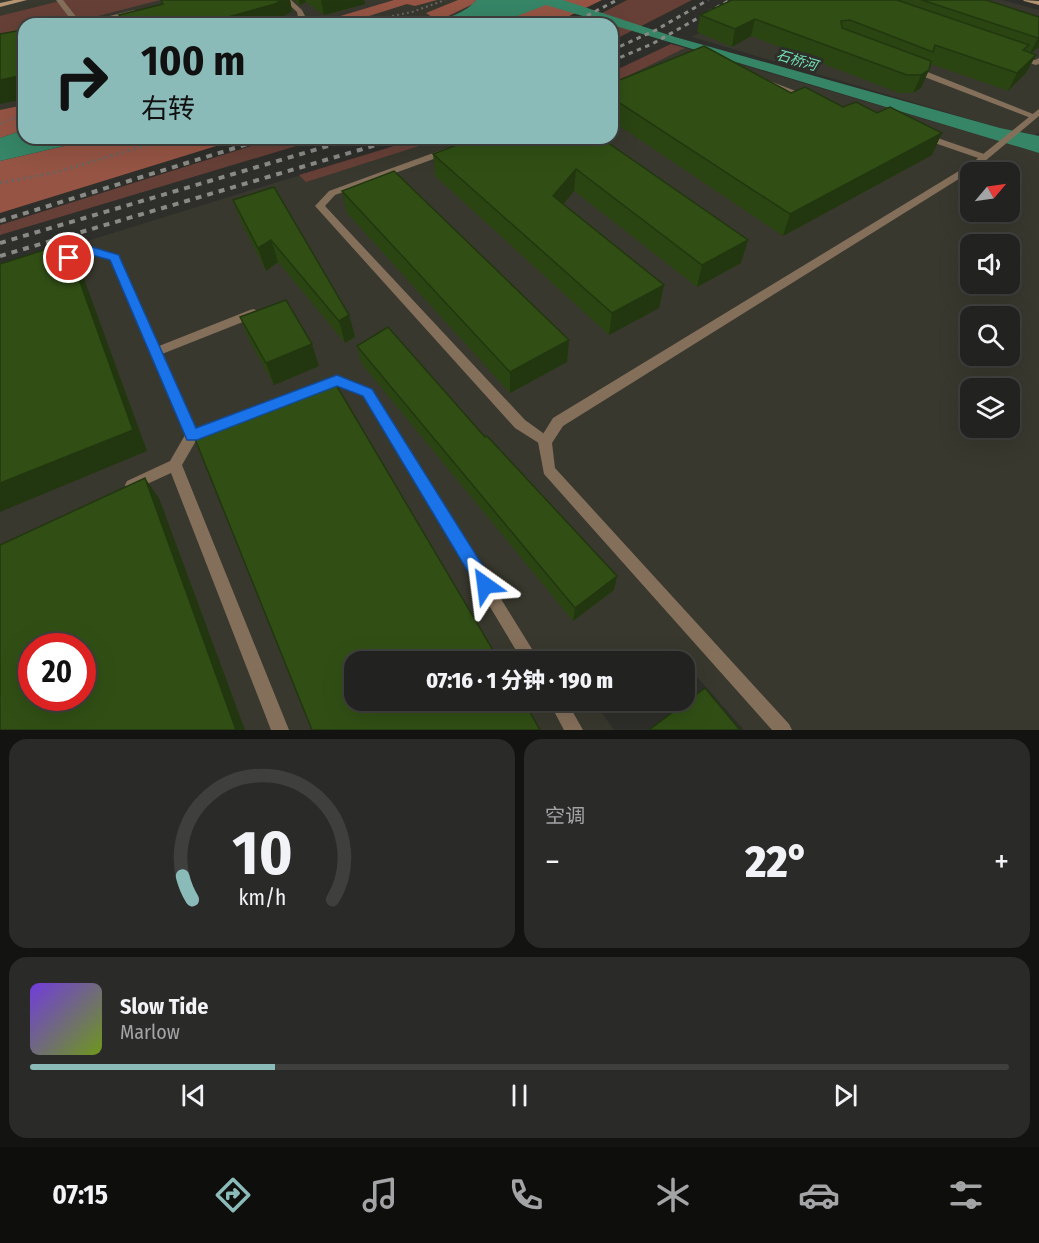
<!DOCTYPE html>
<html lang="zh">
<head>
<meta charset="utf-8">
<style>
  :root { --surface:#222220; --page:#2a2a29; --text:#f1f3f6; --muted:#a2a4a5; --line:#3f3f3e; --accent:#8bbbb9 }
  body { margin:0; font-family:"Fira Sans Condensed","Noto Sans SC",sans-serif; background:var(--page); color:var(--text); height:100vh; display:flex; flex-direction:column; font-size:22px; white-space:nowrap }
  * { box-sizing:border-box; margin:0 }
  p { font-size:20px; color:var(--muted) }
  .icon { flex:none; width:33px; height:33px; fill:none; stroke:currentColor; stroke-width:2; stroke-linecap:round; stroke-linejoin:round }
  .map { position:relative; height:730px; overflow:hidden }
  .panel { display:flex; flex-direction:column; gap:9px; padding:9px; background:#131312; flex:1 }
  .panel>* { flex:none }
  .banner { position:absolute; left:18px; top:18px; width:600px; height:126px; border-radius:18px; box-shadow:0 6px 24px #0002,0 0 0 2px var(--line); background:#8bbbb9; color:#111; overflow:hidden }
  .needle { width:39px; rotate:61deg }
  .fabs { position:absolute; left:960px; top:162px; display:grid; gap:12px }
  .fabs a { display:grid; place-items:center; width:60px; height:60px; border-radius:12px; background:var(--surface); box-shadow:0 6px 24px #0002,0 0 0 2px var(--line); font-size:30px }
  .speed { position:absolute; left:18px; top:633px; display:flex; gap:12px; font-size:30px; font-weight:700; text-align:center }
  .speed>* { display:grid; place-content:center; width:78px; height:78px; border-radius:50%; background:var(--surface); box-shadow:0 6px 24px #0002,0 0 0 2px var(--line); line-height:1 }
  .speed .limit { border:9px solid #d22; background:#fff; color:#111 }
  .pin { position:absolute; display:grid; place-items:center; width:51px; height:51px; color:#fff; margin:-26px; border:3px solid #fff; border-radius:50%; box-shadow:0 2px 6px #0007 }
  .me { position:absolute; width:66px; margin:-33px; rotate:329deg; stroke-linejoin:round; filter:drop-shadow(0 0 4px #0008) }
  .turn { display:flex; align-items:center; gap:21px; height:126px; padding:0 24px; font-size:27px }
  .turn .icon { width:78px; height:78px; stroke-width:2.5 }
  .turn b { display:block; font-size:42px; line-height:51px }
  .big { font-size:45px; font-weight:800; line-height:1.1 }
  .panel .widget { flex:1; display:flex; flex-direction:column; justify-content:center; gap:9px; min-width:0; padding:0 21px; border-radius:18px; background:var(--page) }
  .panel .dial { align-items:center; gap:0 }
  .dial svg { height:156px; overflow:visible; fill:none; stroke:var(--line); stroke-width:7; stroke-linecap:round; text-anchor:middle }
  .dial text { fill:var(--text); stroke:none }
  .song { display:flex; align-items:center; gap:18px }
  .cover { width:72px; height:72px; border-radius:9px; background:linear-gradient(135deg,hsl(260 70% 55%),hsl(80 70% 35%)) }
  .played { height:6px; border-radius:3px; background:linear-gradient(90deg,var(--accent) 25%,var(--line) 25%) }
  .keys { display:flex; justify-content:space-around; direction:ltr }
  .heat { display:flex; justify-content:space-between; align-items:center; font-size:33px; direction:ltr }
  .panel .tiles { flex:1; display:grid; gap:9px; grid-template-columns:1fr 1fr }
  .widget:last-child { grid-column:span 2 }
  .trip { position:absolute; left:344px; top:651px; width:351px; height:60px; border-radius:18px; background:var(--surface); box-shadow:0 6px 24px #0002,0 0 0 2px var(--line); font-weight:800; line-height:60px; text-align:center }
  .dock { display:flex; height:96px; justify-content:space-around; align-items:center; background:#0e0e0d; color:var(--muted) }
  .dock .icon { width:42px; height:42px }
  .dock .on { color:var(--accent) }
  .dock b { font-size:27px; color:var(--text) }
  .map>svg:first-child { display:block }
  .built { fill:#39382e; fill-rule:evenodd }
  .green { fill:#664037 }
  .forest { fill:#955444 }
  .water { fill:#368567 }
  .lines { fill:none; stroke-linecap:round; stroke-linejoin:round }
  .path-far1 { stroke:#656562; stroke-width:2; stroke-dasharray:2 3; stroke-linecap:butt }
  .path { stroke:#656562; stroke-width:3; stroke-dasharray:2 4; stroke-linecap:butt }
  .lane { fill:#846f5a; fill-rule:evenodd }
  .street { fill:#846f5a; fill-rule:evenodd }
  .secondary { fill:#b59472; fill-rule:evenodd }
  .rail-far1 { stroke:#898986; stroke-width:3; stroke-dasharray:4.5 4.5; stroke-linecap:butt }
  .rail { stroke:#898986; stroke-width:4; stroke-dasharray:6 6; stroke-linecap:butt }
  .wall { fill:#2a4412 }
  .shaded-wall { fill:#22370f }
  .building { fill:#314f15; stroke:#22370f; stroke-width:1.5; fill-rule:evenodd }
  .route { fill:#1a73e8; stroke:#114b97; stroke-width:1.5 }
  .labels { text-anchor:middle; stroke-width:6; stroke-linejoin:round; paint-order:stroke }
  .far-water-label { font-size:14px; font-style:italic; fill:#72e1b4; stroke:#2e2e2a }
</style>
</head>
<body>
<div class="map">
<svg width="1039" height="730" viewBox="0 0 1039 730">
  <rect width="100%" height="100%" fill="#2e2e2a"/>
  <g class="built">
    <path d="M0 0H554L470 24H24V138L0 153Z"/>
    <path d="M758 0H1002L1039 10V132L1033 137 1000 128 692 37Z"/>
    <path d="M685 48 1039 153V730H744L673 650 656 662H354V700L597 701 595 703 614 730H0V268L274 183 428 138H612V84ZM970 172H1010V212H970ZM970 244H1010V284H970ZM970 316H1010V356H970ZM970 388H1010V428H970ZM32 646H82V698H32Z"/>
  </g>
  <g class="green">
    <path d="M64 0H160L67 24H24V35L0 40V16Z"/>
    <path d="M627 0H692L612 41V24H581Z"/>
    <path d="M671 44 685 48 612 84V72Z"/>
    <path d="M277 138H323L0 235V225Z"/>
    <path d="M420 138H444L306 182 299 175Z"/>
  </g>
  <g class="forest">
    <path d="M394 0H437L415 6 407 4 369 16 379 24H308L314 16 337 17Z"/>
    <path d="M458 0H476L473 4 438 21 426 13Z"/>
    <path d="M557 0H602L553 24H496Z"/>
    <path d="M24 105V130L0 138V110Z"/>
    <path d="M98 138H242L0 213V161Z"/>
  </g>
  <g class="water">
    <path d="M476 0H563L675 37 1000 128 1039 136V153L546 5 496 24H431C445 18 467 13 476 0Z"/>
    <path d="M24 130V138H98L0 161V138Z"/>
  </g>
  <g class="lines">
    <g class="path-far1">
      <path d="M353 24 412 12 445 0"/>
      <path d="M0 124 24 114"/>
    </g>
    <path class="path" d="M0 183 57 172 171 138"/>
    <g class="lane">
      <path d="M1015 55 1035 60 1039 58V64L1036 65 1015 59Z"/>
      <path d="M909 67H915L1038 116 1031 118 909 71Z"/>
      <path d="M761 80H767L814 98 807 100 761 84Z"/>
      <path d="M923 133 987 155 989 157 984 160 981 159 920 138 919 136Z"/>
      <path d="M447 148 451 151 450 153 335 195 325 206 525 420 550 438 552 442 550 446 545 447 515 428 315 206 329 191Z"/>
      <path d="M92 248 118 256 159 346 250 310 254 309 260 313 258 316 162 354 195 428 337 376 371 389 540 662H523L363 395 337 386 197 439 182 465 289 730H271L171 473 132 491 127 489 125 485 127 481 170 461 185 435 110 260 92 255 59 264 54 261 55 259Z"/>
      <path d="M548 700H566L583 730H564Z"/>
    </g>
    <g class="street">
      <path d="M56 0H63L81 23 134 10 137 12 93 24H74Z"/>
      <path d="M284 0H291L302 10 306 18 299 24H291L298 17 297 12Z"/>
      <path d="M1039 109V116L978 167 563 426 552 443 555 468 789 724 792 730H772L544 474 538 442 553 418 972 163Z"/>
    </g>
    <g class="secondary">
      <path d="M14 0H27L0 7V3Z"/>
      <path d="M1023 0 1039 1V5L1024 1Z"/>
    </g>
    <g class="rail-far1">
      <path d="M571 24 617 0"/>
      <path d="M612 50 656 30 708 0"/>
      <path d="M612 61 652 44 730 0"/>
    </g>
    <g class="rail">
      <path d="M0 221 267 138"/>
      <path d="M0 243 355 138"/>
      <path d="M0 256 400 138"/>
    </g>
  </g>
  <g class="wall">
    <path d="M161 0H290L292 11 279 19 263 24H123L119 15 162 4Z"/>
    <path d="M294 0H364L365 4 324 15 306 2 300 5Z"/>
    <path d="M732 0H986L1039 17V47L1032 53 1036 55 1026 73 1008 91 931 64 921 88 913 93H899L751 36 732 47 697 32 700 15Z"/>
    <path d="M612 83 791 93 932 155 783 236 612 121Z"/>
    <path d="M601 138 748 240 741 263 697 287 574 191 564 204 664 285 659 308 609 335 435 176 433 154Z"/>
    <path d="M342 191 569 340 567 362 510 393 347 213Z"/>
    <path d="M233 200 349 315 355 337 345 343 278 262 266 271 241 222Z"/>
    <path d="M240 317 319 366 274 385 249 340Z"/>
    <path d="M357 346 485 437 617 576 614 590 573 621 361 363Z"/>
  </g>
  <g class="shaded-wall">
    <path d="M281 0H290L292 11 279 19 263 24H224V18Z"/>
    <path d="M299 0H305L306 2 300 5Z"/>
    <path d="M321 0H364L365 4 324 15Z"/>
    <path d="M755 19 751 36 732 47 735 29Z"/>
    <path d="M1039 37V47L1029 55 1038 38Z"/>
    <path d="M1036 55 1026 73 1008 91 1017 73Z"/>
    <path d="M929 70 921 88 913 93 921 75Z"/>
    <path d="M24 74V99L0 104V80Z"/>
    <path d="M942 133 932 155 783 236 790 214Z"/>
    <path d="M576 169 574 191 552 218 553 196Z"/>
    <path d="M271 240 278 262 266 271 258 248Z"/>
    <path d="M748 240 741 263 697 287 702 265Z"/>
    <path d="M66 243 79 265 147 451 0 512V483Z"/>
    <path d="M664 285 659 308 609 335 612 313Z"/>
    <path d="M349 315 355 337 345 343 339 321Z"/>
    <path d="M569 340 567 362 510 393V372Z"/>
    <path d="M312 344 319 366 274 385 266 363Z"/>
    <path d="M145 478 159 498 245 730H236Z"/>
    <path d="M617 576 614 590 573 621 575 608Z"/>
  </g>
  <g class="building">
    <path d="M161 0H281L275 4 224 18V24H128L119 15 163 4Z"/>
    <path d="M732 0H897L1029 45 1023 50 1036 55 1017 73 935 45 933 52 850 20 841 21 842 28 931 61 929 70 921 75H907L755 19 735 29 700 15Z"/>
    <path d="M922 0H986L1039 17V37L1038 38Z"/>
    <path d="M22 30 24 37V74L19 76 0 80V34Z"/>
    <path d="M704 46 791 93 805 87 843 107 856 102 877 113 890 107 942 133 790 214 612 98V83Z"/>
    <path d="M475 138H601L748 240 702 265 576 169 553 196 664 285 612 313 433 154Z"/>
    <path d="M394 171 569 340 510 372 342 191Z"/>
    <path d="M274 187 349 315 339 321 271 240 258 248 233 200Z"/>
    <path d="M66 243 133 430 0 483V264Z"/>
    <path d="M286 300 312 344 266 363 240 317Z"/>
    <path d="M388 327 485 437 487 436 617 576 575 608 357 346Z"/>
    <path d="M335 383 500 662H354V700H523L540 730H312L195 439Z"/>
    <path d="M145 478 236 730H0V545ZM32 646H82V698H32Z"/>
    <path d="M705 688 740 730H649Z"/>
  </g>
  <path class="route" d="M92 247 119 255 120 258 196 428 337 375 372 389 491 579 494 585 491 590 485 593 479 590 363 396 337 386 197 440H187L110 260 92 255 69 261 63 258 64 255Z"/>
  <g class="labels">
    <g class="far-water-label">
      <text transform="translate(797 60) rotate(16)" y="5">石桥河</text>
    </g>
  </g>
</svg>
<div class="fabs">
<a><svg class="needle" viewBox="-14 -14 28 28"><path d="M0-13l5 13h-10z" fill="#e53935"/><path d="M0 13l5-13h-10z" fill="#a2a4a5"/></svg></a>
<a><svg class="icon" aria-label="sound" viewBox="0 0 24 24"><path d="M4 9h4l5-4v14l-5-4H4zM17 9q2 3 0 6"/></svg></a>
<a><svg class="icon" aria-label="search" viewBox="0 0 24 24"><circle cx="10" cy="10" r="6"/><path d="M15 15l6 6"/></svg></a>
<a><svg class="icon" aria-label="layers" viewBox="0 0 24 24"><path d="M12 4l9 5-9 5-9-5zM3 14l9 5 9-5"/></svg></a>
</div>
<div class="speed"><div class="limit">20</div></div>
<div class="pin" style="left:69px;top:258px;background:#d93025"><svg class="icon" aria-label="arrive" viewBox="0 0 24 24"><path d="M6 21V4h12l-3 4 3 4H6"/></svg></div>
<svg class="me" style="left:485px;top:585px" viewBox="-20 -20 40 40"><path d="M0-17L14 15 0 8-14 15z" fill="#1a73e8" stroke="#fff" stroke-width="4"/></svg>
<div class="trip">07:16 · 1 分钟 · 190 m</div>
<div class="banner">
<div class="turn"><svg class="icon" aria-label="right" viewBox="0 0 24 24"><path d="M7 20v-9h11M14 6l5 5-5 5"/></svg><div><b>100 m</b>右转</div></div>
</div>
</div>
<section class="panel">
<div class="tiles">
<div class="widget dial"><svg viewBox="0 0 100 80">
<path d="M14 69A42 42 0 1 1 86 69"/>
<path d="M14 69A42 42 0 0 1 9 57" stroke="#8bbbb9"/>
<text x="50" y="56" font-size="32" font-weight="700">10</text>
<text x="50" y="72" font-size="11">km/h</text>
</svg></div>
<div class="widget"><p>空调</p>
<div class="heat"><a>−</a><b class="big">22°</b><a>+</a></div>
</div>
<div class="widget">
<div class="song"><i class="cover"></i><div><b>Slow Tide</b><p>Marlow</p></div></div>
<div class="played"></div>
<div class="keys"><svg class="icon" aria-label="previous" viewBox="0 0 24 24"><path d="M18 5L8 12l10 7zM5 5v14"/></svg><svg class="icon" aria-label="pause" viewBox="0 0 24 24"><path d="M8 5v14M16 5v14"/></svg><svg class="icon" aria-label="next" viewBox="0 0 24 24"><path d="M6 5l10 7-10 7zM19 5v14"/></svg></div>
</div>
</div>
</section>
<nav class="dock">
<b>07:15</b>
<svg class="icon on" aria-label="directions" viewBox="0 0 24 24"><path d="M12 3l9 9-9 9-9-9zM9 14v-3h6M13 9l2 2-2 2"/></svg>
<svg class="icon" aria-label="music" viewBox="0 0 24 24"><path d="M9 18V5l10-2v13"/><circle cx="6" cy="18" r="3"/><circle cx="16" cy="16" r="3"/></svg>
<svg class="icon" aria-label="phone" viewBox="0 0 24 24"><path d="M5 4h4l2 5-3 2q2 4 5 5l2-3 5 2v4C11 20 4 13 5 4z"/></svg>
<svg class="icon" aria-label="climate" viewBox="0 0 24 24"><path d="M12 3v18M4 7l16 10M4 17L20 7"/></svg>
<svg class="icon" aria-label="car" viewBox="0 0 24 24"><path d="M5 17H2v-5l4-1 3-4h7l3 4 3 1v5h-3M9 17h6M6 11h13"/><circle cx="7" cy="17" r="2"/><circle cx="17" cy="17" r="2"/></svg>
<svg class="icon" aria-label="filters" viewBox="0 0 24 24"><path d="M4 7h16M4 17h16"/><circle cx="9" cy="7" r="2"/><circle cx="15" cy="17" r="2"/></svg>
</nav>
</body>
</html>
